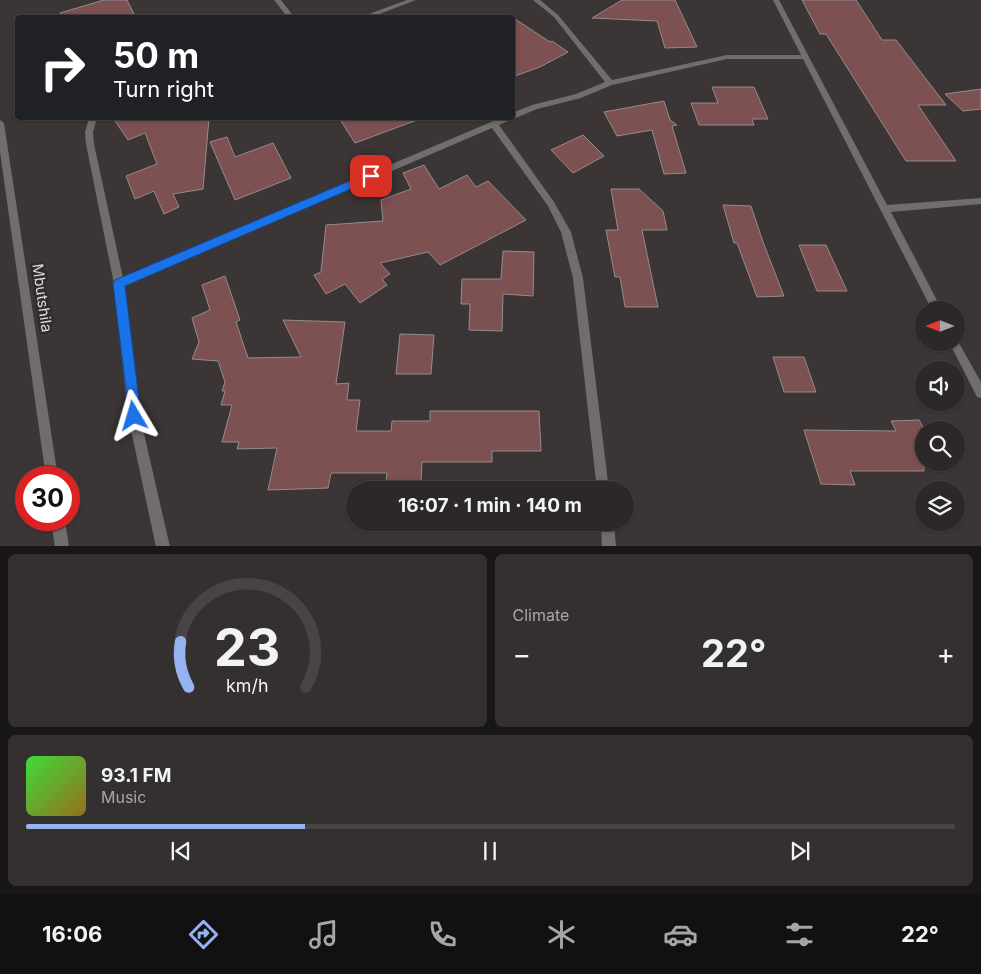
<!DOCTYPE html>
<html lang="en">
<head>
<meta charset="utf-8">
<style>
  :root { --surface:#2c2828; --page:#343030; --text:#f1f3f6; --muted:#a6a6a8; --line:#484445; --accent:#95b2f1 }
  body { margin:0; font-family:Inter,sans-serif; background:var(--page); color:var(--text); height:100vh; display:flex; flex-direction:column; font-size:19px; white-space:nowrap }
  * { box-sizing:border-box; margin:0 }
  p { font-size:16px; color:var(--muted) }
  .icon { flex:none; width:28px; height:28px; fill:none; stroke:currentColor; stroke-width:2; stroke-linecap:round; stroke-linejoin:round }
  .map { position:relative; height:546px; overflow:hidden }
  .details { display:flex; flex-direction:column; gap:8px; padding:8px; background:#181616; flex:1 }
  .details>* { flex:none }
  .banner { position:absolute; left:15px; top:15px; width:500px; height:105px; border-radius:5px; box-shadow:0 1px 4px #0004,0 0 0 1px var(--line); background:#202124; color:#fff; overflow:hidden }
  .needle { width:32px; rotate:270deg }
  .fabs { position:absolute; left:915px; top:301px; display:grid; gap:10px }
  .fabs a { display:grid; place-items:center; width:50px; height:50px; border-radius:50%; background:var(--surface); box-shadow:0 1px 4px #0004,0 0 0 1px var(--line); font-size:25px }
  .speed { position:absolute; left:15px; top:466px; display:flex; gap:10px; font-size:25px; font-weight:700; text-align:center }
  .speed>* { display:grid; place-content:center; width:65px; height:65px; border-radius:50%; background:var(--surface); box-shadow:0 1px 4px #0004,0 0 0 1px var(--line); line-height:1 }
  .speed .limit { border:8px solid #d22; background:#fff; color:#111 }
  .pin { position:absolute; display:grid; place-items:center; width:42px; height:42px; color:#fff; margin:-21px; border-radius:10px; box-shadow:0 2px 8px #0006 }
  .me { position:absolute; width:55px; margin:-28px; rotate:353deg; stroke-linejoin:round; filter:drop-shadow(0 0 4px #0008) }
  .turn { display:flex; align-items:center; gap:18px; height:105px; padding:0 15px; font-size:22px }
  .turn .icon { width:65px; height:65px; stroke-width:2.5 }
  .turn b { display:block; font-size:35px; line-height:42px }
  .big { font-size:38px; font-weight:700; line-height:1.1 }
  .details .widget { flex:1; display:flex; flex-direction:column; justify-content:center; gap:8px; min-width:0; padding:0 18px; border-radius:8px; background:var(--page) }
  .details .dial { align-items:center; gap:0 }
  .dial svg { height:130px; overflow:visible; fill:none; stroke:var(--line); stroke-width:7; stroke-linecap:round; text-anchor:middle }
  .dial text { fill:var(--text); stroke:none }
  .song { display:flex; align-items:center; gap:15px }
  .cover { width:60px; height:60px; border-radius:8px; background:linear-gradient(135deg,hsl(120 70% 55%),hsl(40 70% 35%)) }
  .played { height:5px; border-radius:2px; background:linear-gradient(90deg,var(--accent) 30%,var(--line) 30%) }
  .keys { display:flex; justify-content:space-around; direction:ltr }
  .heat { display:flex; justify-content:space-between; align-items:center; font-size:28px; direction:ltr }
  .details .tiles { flex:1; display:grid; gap:8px; grid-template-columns:1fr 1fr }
  .widget:last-child { grid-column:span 2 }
  .trip { position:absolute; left:346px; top:481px; width:288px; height:50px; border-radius:25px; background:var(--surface); box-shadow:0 1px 4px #0004,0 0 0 1px var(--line); font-weight:700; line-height:50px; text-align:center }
  .dock { display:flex; height:80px; justify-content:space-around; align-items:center; background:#121010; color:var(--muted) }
  .dock .icon { width:35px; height:35px }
  .dock .on { color:var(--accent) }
  .dock b { font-size:22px; color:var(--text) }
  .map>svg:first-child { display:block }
  .building { fill:#7d5052; stroke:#948c8c }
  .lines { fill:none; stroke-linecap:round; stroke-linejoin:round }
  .minor { fill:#706d6d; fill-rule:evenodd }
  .tertiary { fill:#706d6d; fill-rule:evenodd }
  .route { fill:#1a73e8; stroke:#114b97 }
  .labels { text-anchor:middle; stroke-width:5; stroke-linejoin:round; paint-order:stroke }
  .street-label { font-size:15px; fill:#dfdbdb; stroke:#312b2b }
</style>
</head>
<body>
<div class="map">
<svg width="981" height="547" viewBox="0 0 981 547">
  <rect width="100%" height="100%" fill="#3b3535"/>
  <g class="building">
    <path d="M104 0H127L136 18H61L60 13Z"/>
    <path d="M622 0H675L697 47 665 48 657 21 592 18Z"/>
    <path d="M802 0H856L882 40H896L946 105H918L956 161H906L826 34H820Z"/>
    <path d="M512 17 550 42 552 41 568 52 540 67 512 77Z"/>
    <path d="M712 87H754L768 119H752L754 125H699L691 103H718Z"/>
    <path d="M981 89V109L963 111 945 94Z"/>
    <path d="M664 101 670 120 677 125 672 126 686 173 664 174 652 130 617 136 604 112Z"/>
    <path d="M113 118H209L203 189 173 194 179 207 164 214 154 191 135 199 126 176 157 164 145 133 128 140Z"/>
    <path d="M339 118H420V119L355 143Z"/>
    <path d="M583 135 604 156 573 173 551 150Z"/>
    <path d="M227 137 235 157 273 143 291 178 235 200 210 142Z"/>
    <path d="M424 165 439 189 467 175 476 187 488 181 526 220 440 265 428 252 380 263 390 274 382 279 387 285 360 303 345 284 326 294 314 275 321 272 326 225 383 221 381 200 411 189 403 173Z"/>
    <path d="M611 189H639L663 211 667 230H642L658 307H625L620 277H615L606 230H618Z"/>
    <path d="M723 205 751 206 763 242 784 296 757 297 737 243H734Z"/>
    <path d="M799 245H826L847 291H817Z"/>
    <path d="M503 251 534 252 533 296 503 294 502 331 469 330 470 304H461L462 279H501Z"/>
    <path d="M225 276 240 320 236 322 248 358 301 357 283 320 345 322 336 384 349 383 347 400H360L356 431H391L392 421H430V411H539L541 451H492V462H422L421 481H386L387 473H331L328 488 268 490 277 448 237 449 239 442H222L232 405H221L225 391H222L225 382 218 361 192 359 199 342 192 318 210 310 202 285Z"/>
    <path d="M400 334 434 335 431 374H396Z"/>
    <path d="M773 357H804L816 392H784Z"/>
    <path d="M919 420 924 429V471H850L855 485 821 484 804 430 896 431 891 421Z"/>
  </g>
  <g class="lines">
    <g class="minor">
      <path d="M274 0H281L295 18H288Z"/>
      <path d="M407 0H416L369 18H358Z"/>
      <path d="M533 0H540L558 15 612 80 727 55H801L773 0H779L887 205 981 198V204L891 212 942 310H932L803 59H727L612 85 581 98 537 109 499 125 554 202 571 232 583 278 609 490H597L573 278 561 232 548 206 492 128 124 286 140 416 170 547H156L128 416 114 284 86 144 85 132 89 118H97L93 132 94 144 123 278 491 122 503 118H512V113L532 105 576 94 605 82 554 17Z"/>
      <path d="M956 338 981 382V398L977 397 949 342H956Z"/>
      <path d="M601 522H614L616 547H602Z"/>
    </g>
    <g class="tertiary">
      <path d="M0 120 4 123 58 478H46L0 152Z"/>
      <path d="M51 520H65L69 547H55Z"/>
    </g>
  </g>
  <path class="route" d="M371 172 374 173V179L125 286 141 416 139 420 134 422 130 420 113 284 115 280Z"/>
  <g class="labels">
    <g class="street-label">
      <text transform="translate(42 298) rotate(82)" y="5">Mbutshila</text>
    </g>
  </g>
</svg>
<div class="fabs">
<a><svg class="needle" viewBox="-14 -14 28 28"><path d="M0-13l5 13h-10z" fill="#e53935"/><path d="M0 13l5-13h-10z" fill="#a6a6a8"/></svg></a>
<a><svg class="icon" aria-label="sound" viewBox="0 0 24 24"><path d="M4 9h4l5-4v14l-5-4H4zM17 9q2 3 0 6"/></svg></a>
<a><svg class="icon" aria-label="search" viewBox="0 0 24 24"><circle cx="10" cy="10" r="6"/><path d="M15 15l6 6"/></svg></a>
<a><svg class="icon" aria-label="layers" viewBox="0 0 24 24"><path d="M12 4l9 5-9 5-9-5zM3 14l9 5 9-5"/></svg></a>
</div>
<div class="speed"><div class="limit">30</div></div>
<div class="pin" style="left:371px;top:176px;background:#d93025"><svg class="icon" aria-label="arrive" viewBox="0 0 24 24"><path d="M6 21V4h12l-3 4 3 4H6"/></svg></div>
<svg class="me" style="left:134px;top:416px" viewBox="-20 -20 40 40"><path d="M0-17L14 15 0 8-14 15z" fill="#1a73e8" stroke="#fff" stroke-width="4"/></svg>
<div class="trip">16:07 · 1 min · 140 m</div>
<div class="banner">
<div class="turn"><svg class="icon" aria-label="right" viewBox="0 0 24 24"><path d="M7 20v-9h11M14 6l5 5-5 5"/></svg><div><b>50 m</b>Turn right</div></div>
</div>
</div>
<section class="details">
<div class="tiles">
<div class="widget dial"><svg viewBox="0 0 100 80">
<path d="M14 69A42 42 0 1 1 86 69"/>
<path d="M14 69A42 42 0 0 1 9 41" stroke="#95b2f1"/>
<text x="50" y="56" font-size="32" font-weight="700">23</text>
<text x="50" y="72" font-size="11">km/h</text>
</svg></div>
<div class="widget"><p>Climate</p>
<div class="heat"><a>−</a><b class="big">22°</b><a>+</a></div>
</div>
<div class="widget">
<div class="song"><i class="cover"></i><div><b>93.1 FM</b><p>Music</p></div></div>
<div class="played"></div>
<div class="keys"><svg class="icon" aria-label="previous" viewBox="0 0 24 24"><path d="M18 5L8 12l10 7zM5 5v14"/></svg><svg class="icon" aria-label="pause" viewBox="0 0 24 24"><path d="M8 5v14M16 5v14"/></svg><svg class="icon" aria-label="next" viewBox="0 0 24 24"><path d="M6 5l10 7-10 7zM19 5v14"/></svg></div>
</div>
</div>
</section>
<nav class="dock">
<b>16:06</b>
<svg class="icon on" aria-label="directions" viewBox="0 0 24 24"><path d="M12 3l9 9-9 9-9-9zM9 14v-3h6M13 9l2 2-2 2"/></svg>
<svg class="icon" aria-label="music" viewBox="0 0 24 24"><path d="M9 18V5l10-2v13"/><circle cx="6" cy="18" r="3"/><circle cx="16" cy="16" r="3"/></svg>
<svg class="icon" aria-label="phone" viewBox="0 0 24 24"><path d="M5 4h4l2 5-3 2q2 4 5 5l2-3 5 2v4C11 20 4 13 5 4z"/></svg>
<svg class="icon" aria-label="climate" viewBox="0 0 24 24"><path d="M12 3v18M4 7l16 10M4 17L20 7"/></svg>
<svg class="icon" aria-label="car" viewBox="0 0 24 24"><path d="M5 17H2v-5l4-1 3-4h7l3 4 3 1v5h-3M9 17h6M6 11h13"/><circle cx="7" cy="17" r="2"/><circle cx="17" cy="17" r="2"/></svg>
<svg class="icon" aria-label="filters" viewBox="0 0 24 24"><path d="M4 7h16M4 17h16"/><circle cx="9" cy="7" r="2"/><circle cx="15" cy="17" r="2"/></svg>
<b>22°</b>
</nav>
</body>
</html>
